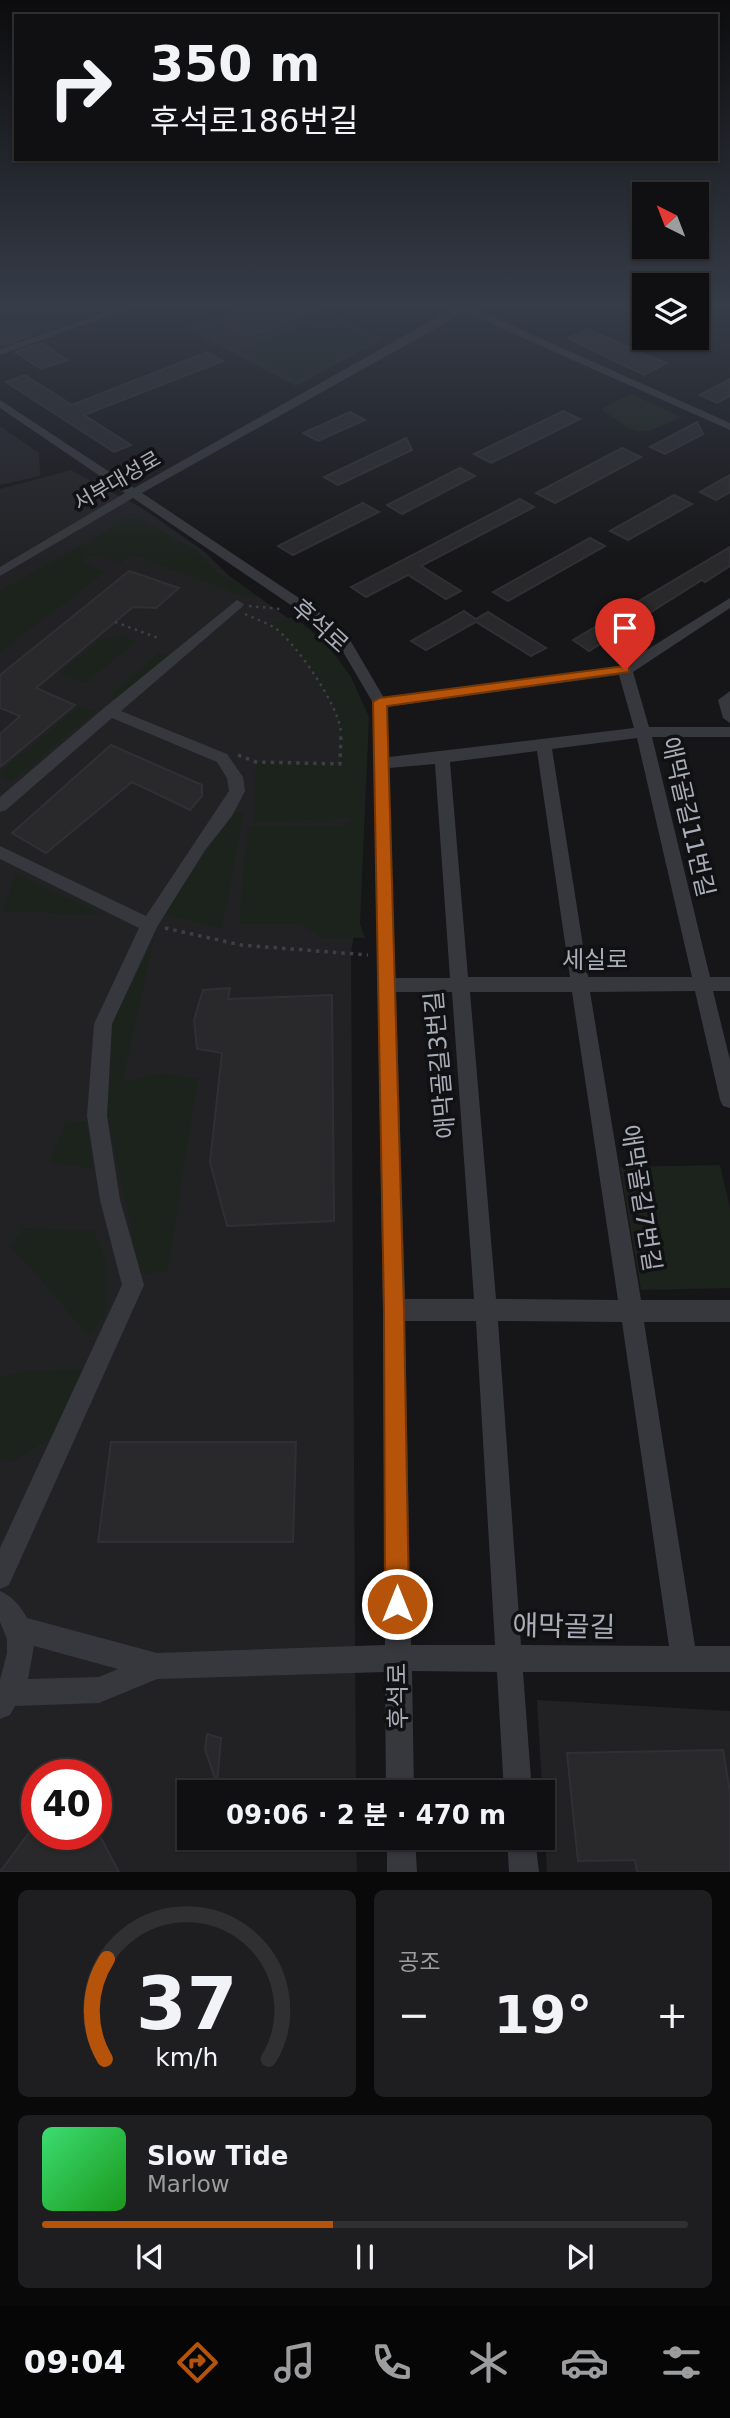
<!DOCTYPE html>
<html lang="ko">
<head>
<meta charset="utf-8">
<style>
  :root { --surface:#101012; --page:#1e1e20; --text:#f1f3f6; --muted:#9c9d9f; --line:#303032; --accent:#b45309 }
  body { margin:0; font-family:"DejaVu Sans","Noto Sans KR",sans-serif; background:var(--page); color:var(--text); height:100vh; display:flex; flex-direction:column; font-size:26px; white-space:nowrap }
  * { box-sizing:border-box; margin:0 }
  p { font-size:23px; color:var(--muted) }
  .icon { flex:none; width:38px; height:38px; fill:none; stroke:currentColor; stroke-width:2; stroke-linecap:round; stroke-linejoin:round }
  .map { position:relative; height:1872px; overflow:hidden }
  .sheet { display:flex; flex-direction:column; gap:18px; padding:18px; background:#09090a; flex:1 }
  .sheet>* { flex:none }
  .banner { position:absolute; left:14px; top:14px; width:704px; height:147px; border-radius:0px; box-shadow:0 2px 5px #0004,0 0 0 2px var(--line); background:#101012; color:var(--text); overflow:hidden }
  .needle { width:46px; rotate:318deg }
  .buttons { position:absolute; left:632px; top:182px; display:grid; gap:14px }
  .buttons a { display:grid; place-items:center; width:77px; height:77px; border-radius:0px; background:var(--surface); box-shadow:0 2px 5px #0004,0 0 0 2px var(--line); font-size:35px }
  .speed { position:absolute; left:21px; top:1759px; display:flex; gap:14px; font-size:35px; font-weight:700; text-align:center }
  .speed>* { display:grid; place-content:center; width:91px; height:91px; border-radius:50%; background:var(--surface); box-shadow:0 2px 5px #0004,0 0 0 2px var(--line); line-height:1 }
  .speed .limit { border:10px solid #d22; background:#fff; color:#111 }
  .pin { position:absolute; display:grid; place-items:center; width:60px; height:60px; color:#fff; margin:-72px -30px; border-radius:50% 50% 50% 0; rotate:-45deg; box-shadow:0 0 7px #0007 }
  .pin .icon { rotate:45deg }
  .me { position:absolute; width:77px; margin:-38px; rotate:0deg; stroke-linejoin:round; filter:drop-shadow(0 0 5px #0008) }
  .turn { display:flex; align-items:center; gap:24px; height:147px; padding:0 21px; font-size:32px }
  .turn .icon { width:91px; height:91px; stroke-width:2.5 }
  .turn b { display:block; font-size:49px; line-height:60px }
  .big { font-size:52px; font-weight:700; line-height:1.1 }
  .sheet .card { flex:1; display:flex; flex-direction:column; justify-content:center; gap:10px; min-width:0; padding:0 24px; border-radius:10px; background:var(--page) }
  .sheet .dial { align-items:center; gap:0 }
  .dial svg { height:182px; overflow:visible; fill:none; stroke:var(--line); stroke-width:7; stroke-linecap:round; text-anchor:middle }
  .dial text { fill:var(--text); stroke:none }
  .song { display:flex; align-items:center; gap:21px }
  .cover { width:84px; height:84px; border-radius:10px; background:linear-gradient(135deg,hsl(140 70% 55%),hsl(120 70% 35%)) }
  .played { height:7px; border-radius:4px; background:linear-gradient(90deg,var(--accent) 45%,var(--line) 45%) }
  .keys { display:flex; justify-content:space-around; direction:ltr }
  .heat { display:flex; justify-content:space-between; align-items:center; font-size:38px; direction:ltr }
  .sheet .tiles { flex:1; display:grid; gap:18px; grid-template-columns:1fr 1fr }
  .card:last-child { grid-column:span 2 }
  .trip { position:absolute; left:177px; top:1780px; width:378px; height:70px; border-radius:0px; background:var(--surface); box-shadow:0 2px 5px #0004,0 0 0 2px var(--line); font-weight:700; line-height:70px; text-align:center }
  .tabs { display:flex; height:112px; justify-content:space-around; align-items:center; background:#060607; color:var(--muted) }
  .tabs .icon { width:49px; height:49px }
  .tabs .active { color:var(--accent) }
  .tabs b { font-size:32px; color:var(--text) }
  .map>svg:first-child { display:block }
  .built { fill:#222225; fill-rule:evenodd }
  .green { fill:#1c231d }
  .building { fill:#29292c; stroke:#303034; stroke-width:2 }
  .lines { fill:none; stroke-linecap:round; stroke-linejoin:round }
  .path-far1 { stroke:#3d3f44; stroke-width:2.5; stroke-dasharray:2.5 4.5; stroke-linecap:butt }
  .path { stroke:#3d3f44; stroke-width:3.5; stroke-dasharray:3.5 5; stroke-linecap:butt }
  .minor { fill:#37383d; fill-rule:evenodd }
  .route { fill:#b45309; stroke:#753606; stroke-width:2 }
  .labels { text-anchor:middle; stroke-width:7; stroke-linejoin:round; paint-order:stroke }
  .far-street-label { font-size:21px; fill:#a8adb8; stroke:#111113 }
  .street-label { font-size:24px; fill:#a8adb8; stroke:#111113 }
  .near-street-label { font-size:28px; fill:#a8adb8; stroke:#111113 }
</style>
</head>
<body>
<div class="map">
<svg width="730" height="1872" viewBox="0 0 730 1872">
  <rect width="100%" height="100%" fill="#161618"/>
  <g class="built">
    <path d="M0 303H125L0 348Z"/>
    <path d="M248 303H312L383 339 296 386 186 328Z"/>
    <path d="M0 426 39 453 40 476 0 485Z"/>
    <path d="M71 470 142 508 205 552 228 575 292 621 353 729 357 918 351 952 356 1792H189V1838H356L357 1872H0V489ZM37 1774H96V1834H37Z"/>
    <path d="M537 1700 730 1711V1872H547Z"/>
  </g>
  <g class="green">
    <path d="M326 316 377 339 295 381 241 350Z"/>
    <path d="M631 394 681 417C637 438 640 437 601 409Z"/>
    <path d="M127 519 142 520 197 551 216 572 261 598 240 595 133 555 119 563 98 555 86 557 83 564 105 572 0 652V591Z"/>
    <path d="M294 617 326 643 351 677 369 717 360 924 365 938 321 937 302 924H239L248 826H342L354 818 254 822 256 762 340 763C340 751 343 736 341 725 335 697 292 637 267 624Z"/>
    <path d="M124 636 136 642 85 683 60 673 101 639Z"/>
    <path d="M158 653 168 656 118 699 109 696Z"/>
    <path d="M80 706 95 712 12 781 0 776V772Z"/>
    <path d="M234 812H243L241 827 222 929 163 914Z"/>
    <path d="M16 874 105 915 3 911Z"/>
    <path d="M155 936 122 1082 160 1073 198 1079 167 1272 140 1273 107 1114 112 1025Z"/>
    <path d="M66 1121 87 1122 92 1168 49 1163Z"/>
    <path d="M720 1165 730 1208V1288L641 1290 620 1167Z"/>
    <path d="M24 1228 94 1231 106 1262V1313L89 1337 34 1272 9 1247Z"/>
    <path d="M82 1369 72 1424 13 1462 0 1459V1377L24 1371Z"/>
  </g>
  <g class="building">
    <path d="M262 303H332V304L249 336 217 320Z"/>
    <path d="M11 325 29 336 4 345 0 343V329Z"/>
    <path d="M587 329 653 358 667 363 644 375 568 338Z"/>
    <path d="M41 343 67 360 41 369 15 352Z"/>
    <path d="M207 352 223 361 84 415 131 445 114 452 6 382 25 375 72 405Z"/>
    <path d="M730 379V396L717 403 700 395Z"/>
    <path d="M563 411 580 419 491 463 474 454Z"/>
    <path d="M350 412 365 420 318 441 303 433Z"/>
    <path d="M697 422 703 434 665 454 650 447Z"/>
    <path d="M406 438 412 450 338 485 324 477Z"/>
    <path d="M622 448 641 457 555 503 536 493Z"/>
    <path d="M460 468 475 476 402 514 387 505Z"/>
    <path d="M730 475V492L716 500 700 492Z"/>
    <path d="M674 495 692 504 628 540 610 531Z"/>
    <path d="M520 499 534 507 421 566 461 591 446 599 408 575 366 597 351 587Z"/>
    <path d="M363 503 379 512 293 555 278 546Z"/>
    <path d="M590 538 605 546 508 601 493 592Z"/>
    <path d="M730 547V566L705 582 702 580 589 651 573 640Z"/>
    <path d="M129 571 179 588 156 608 133 607 36 688 75 705 0 767V734L20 716 0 708V675Z"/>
    <path d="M464 611 476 619 488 612 546 648 531 656 476 622 426 650 411 641Z"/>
    <path d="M111 745 202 785V796L190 810 132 782 46 853 12 833Z"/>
    <path d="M230 988 228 999 332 995 334 1221 227 1226 210 1162 222 1053 197 1049 194 1020 203 990Z"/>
    <path d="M111 1442H296L293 1542H98Z"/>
    <path d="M207 1734 221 1738 217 1785 205 1749Z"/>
    <path d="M723 1750 730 1792V1872H637L635 1860 578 1861 567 1753Z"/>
    <path d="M28 1834H99L119 1872H0Z"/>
  </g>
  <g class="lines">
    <g class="path-far1">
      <path d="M249 606 280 609"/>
      <path d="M245 614C255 619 266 622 275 628 296 643 341 708 341 734"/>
      <path d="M115 622 161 639"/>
    </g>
    <g class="path">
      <path d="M238 755 256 762 340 764 341 732"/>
      <path d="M165 928 241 945 368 955"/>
    </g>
    <g class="minor">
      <path d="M130 303H145L0 355V349Z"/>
      <path d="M468 303H481L473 308 730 423V430L465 312 142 493 317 610 350 640 384 698 621 666 730 598V608L633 672 649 727H730V737H652L710 977H730V991H713L730 1060V1108L723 1106 720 1100 695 991 590 992 641 1300H730V1322H644L695 1646H730V1672H523L532 1792H504L497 1672 412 1671 414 1792H386L385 1672 157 1679 99 1703 15 1706 10 1715 0 1719V1680L7 1653V1639L0 1622V1591C13 1597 20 1605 27 1618L157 1653 385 1645 383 1310 373 703 339 645 307 616 133 498 0 576V567L125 493 0 408V400L134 488 434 319ZM619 675 634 728 389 757 387 707ZM637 738 692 977H588L552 749ZM537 751 570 977H468L450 762ZM435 764 450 978H395L389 768ZM396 992H452L474 1299H405ZM470 992H572L618 1300 496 1299ZM405 1321H476L495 1645H411ZM498 1321 622 1322 669 1646 521 1645ZM34 1646 118 1669 99 1677 28 1679Z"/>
      <path d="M237 600 244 604 242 607 121 711 227 754 243 777 245 791 232 816 205 850 157 927 112 1024 107 1116 120 1200 144 1285 9 1585 0 1589V1548L122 1285 100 1200 87 1116 94 1024 139 928 0 859V846L146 916 229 791 227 778 217 762 112 718 6 810 0 812V797L104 708Z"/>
      <path d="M730 691V723L723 718 718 700Z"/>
      <path d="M387 1838H415L417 1872H387Z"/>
      <path d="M507 1838H535L539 1872H509Z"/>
    </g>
  </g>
  <linearGradient id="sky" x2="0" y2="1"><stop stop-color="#0c0c0d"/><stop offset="0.54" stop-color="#363c48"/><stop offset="1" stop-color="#363c48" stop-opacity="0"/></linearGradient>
  <rect width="730" height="565" fill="url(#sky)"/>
  <path class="route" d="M625 666 629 667V672L387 706 404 1310 409 1604 405 1613 397 1616 388 1613 385 1604 384 1310 373 702 380 698Z"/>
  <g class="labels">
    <g class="far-street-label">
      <text transform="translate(117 481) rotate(-30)" y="7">서부대성로</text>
    </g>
    <g class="street-label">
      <text transform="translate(320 626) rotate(42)" y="8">후석로</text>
      <text transform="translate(688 817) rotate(77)" y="8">애막골길11번길</text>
      <text x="595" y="968">세실로</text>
      <text transform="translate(440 1065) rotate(-95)" y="8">애막골길3번길</text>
      <text transform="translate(641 1198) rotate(81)" y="8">애막골길7번길</text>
      <text transform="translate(398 1696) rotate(-91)" y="8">후석로</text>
    </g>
    <g class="near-street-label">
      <text transform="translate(564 1626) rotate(1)" y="10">애막골길</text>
    </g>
  </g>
</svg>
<div class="buttons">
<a><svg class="needle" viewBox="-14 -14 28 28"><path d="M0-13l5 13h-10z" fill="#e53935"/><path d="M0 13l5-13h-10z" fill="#9c9d9f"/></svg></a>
<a><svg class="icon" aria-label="layers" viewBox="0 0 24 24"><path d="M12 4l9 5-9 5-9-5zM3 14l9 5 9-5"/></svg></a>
</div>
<div class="speed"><div class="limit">40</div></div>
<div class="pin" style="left:625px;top:670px;background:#d93025"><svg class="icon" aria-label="arrive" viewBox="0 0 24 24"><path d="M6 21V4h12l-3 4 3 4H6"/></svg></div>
<svg class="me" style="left:397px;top:1604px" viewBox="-20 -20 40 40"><circle r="17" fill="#b45309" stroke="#fff" stroke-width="3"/><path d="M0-11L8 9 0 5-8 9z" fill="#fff"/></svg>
<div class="trip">09:06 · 2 분 · 470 m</div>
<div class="banner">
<div class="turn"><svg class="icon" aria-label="right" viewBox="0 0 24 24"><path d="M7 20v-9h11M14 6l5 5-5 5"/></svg><div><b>350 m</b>후석로186번길</div></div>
</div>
</div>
<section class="sheet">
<div class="tiles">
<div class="card dial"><svg viewBox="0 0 100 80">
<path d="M14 69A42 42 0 1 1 86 69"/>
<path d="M14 69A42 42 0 0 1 15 25" stroke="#b45309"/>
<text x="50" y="56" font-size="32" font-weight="700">37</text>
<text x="50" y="72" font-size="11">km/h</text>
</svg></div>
<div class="card"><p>공조</p>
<div class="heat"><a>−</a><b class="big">19°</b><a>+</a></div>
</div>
<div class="card">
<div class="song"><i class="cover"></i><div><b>Slow Tide</b><p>Marlow</p></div></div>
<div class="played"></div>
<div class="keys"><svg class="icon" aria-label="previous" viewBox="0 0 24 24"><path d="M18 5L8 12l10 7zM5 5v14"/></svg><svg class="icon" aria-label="pause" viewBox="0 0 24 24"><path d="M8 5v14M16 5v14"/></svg><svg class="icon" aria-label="next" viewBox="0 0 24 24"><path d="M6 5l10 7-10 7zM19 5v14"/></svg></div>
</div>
</div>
</section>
<nav class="tabs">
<b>09:04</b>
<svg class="icon active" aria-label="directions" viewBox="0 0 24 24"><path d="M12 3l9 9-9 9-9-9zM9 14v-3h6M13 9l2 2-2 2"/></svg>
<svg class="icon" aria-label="music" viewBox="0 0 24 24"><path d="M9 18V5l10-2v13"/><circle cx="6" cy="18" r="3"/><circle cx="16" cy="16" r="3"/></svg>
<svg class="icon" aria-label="phone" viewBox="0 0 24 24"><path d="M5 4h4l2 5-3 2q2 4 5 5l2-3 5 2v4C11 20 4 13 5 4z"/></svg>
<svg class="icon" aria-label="climate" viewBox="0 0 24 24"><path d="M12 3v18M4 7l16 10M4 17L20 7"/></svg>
<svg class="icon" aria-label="car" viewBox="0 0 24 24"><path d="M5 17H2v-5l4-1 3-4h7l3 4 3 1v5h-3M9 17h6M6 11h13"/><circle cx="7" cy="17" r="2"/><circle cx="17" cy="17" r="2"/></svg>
<svg class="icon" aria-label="filters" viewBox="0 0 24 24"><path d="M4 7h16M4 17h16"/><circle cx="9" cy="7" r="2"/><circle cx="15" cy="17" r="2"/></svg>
</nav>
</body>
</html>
